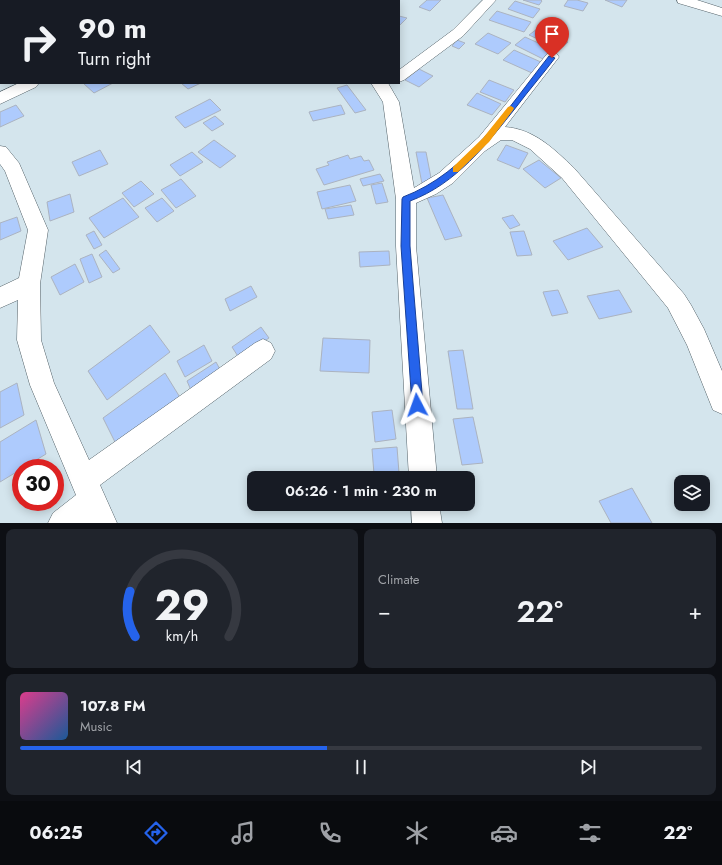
<!DOCTYPE html>
<html lang="en">
<head>
<meta charset="utf-8">
<style>
  :root { --surface:#171b24; --page:#20242c; --text:#f1f3f6; --muted:#9ea1a6; --line:#363941; --accent:#2563eb }
  body { margin:0; font-family:Jost,sans-serif; background:var(--page); color:var(--text); height:100vh; display:flex; flex-direction:column; font-size:15px; white-space:nowrap }
  * { box-sizing:border-box; margin:0 }
  p { font-size:13px; color:var(--muted) }
  .icon { flex:none; width:22px; height:22px; fill:none; stroke:currentColor; stroke-width:2; stroke-linecap:round; stroke-linejoin:round }
  .map { position:relative; height:523px; overflow:hidden }
  .sheet { display:flex; flex-direction:column; gap:6px; padding:6px; background:#0d0f14; flex:1 }
  .sheet>* { flex:none }
  .guide { position:absolute; left:0px; top:0px; width:400px; height:84px; box-shadow:0 2px 10px #0003; background:#171b24; color:var(--text); overflow:hidden }
  .tools { position:absolute; left:674px; top:475px; display:grid; gap:8px }
  .tools a { display:grid; place-items:center; width:36px; height:36px; border-radius:8px; background:var(--surface); box-shadow:0 2px 10px #0003; font-size:20px }
  .speed { position:absolute; left:12px; top:459px; display:flex; gap:8px; font-size:20px; font-weight:700; text-align:center }
  .speed>* { display:grid; place-content:center; width:52px; height:52px; border-radius:50%; background:var(--surface); box-shadow:0 2px 10px #0003; line-height:1 }
  .speed .limit { border:6px solid #d22; background:#fff; color:#111 }
  .pin { position:absolute; display:grid; place-items:center; width:34px; height:34px; color:#fff; margin:-41px -17px; border-radius:50% 50% 50% 0; rotate:-45deg; box-shadow:0 0 4px #0007 }
  .pin .icon { rotate:45deg }
  .me { position:absolute; width:44px; margin:-22px; rotate:356deg; stroke-linejoin:round; filter:drop-shadow(0 0 3px #0008) }
  .turn { display:flex; align-items:center; gap:14px; height:84px; padding:0 12px; font-size:18px }
  .turn .icon { width:52px; height:52px; stroke-width:2.5 }
  .turn b { display:block; font-size:28px; line-height:34px }
  .big { font-size:30px; font-weight:600; line-height:1.1 }
  .sheet .widget { flex:1; display:flex; flex-direction:column; justify-content:center; gap:6px; min-width:0; padding:0 14px; border-radius:8px; background:var(--page) }
  .sheet .dial { align-items:center; gap:0 }
  .dial svg { height:104px; overflow:visible; fill:none; stroke:var(--line); stroke-width:7; stroke-linecap:round; text-anchor:middle }
  .dial text { fill:var(--text); stroke:none }
  .song { display:flex; align-items:center; gap:12px }
  .cover { width:48px; height:48px; border-radius:6px; background:linear-gradient(135deg,hsl(330 70% 55%),hsl(210 70% 35%)) }
  .played { height:4px; border-radius:2px; background:linear-gradient(90deg,var(--accent) 45%,var(--line) 45%) }
  .keys { display:flex; justify-content:space-around; direction:ltr }
  .heat { display:flex; justify-content:space-between; align-items:center; font-size:22px; direction:ltr }
  .sheet .tiles { flex:1; display:grid; gap:6px; grid-template-columns:1fr 1fr }
  .widget:last-child { grid-column:span 2 }
  .trip { position:absolute; left:247px; top:471px; width:228px; height:40px; border-radius:8px; background:var(--surface); box-shadow:0 2px 10px #0003; font-weight:600; line-height:40px; text-align:center }
  .menu { display:flex; height:64px; justify-content:space-around; align-items:center; background:#090b0e; color:var(--muted) }
  .menu .icon { width:28px; height:28px }
  .menu .current { color:var(--accent) }
  .menu b { font-size:18px; color:var(--text) }
  .map>svg:first-child { display:block }
  .building { fill:#aecbfd; stroke:#abb3c0 }
  .lines { fill:none; stroke-linecap:round; stroke-linejoin:round }
  .minor-casing { stroke:#536168; stroke-width:1 }
  .minor { fill:#fff; fill-rule:evenodd }
  .route { fill:#2563eb; stroke:#184099 }
  .slow { fill:#f59e0b }
</style>
</head>
<body>
<div class="map">
<svg width="722" height="523" viewBox="0 0 722 523">
  <rect width="100%" height="100%" fill="#d4e5ed"/>
  <g class="building">
    <path d="M427 0H441L430 11 419 7Z"/>
    <path d="M523 0H541L542 1 539 5Z"/>
    <path d="M568 0H577L588 3 583 11 564 6Z"/>
    <path d="M605 0H627L622 7Z"/>
    <path d="M515 1 540 9 533 18 508 9Z"/>
    <path d="M497 11 531 22 524 32 489 20Z"/>
    <path d="M399 16 407 18 399 26Z"/>
    <path d="M537 29 568 42 560 49 529 35Z"/>
    <path d="M488 33 511 43 498 54 475 44Z"/>
    <path d="M525 37 554 50 543 59 515 45Z"/>
    <path d="M457 40 465 43 459 49 452 46Z"/>
    <path d="M514 50 543 63 532 73 503 60Z"/>
    <path d="M419 69 433 76 419 87 405 80Z"/>
    <path d="M489 80 514 90 505 102 480 92Z"/>
    <path d="M83 83H113L94 93Z"/>
    <path d="M181 83H201L188 89Z"/>
    <path d="M347 85 366 110 355 113 337 88Z"/>
    <path d="M477 93 501 104 492 115 467 105Z"/>
    <path d="M210 99 221 110 185 128 175 117Z"/>
    <path d="M16 105 24 116 0 127V112Z"/>
    <path d="M341 105 345 114 313 121 309 112Z"/>
    <path d="M215 116 224 124 212 131 203 123Z"/>
    <path d="M214 140 236 156 220 168 198 152Z"/>
    <path d="M506 145 528 153 519 169 497 160Z"/>
    <path d="M100 150 108 164 79 176 72 162Z"/>
    <path d="M192 152 203 162 180 176 170 165Z"/>
    <path d="M416 152H426L432 183 422 184Z"/>
    <path d="M348 155 350 159 361 156 364 161 369 160 374 170 324 185 316 169 329 165 327 162Z"/>
    <path d="M539 160 561 178 545 188 523 169Z"/>
    <path d="M380 174 384 181 363 186 360 179Z"/>
    <path d="M181 179 196 196 176 208 161 190Z"/>
    <path d="M141 181 154 194 134 207 122 193Z"/>
    <path d="M382 183 388 202 376 204 371 185Z"/>
    <path d="M350 185 356 201 322 209 317 192Z"/>
    <path d="M70 194 74 212 50 221 47 202Z"/>
    <path d="M443 195 462 236 445 240 427 198Z"/>
    <path d="M123 198 139 217 104 238 89 218Z"/>
    <path d="M162 198 174 211 157 222 145 208Z"/>
    <path d="M351 205 354 215 328 219 325 209Z"/>
    <path d="M513 215 520 225 510 229 502 218Z"/>
    <path d="M17 217 21 231 0 240V223Z"/>
    <path d="M587 228 603 247 568 260 553 241Z"/>
    <path d="M94 231 102 245 94 249 86 235Z"/>
    <path d="M524 231 532 255 517 256 510 232Z"/>
    <path d="M106 250 120 269 113 273 99 255Z"/>
    <path d="M389 251 390 265 360 267 359 252Z"/>
    <path d="M92 254 102 277 89 283 80 259Z"/>
    <path d="M75 264 84 282 60 295 51 277Z"/>
    <path d="M251 286 257 297 230 311 225 299Z"/>
    <path d="M558 290 568 313 552 316 543 292Z"/>
    <path d="M619 290 632 312 599 319 587 296Z"/>
    <path d="M150 325 170 352 107 400 88 371Z"/>
    <path d="M261 327 269 338 239 358 232 347Z"/>
    <path d="M323 338 370 340 369 373 320 371Z"/>
    <path d="M204 345 212 361 185 377 177 361Z"/>
    <path d="M463 350 473 409H457L448 351Z"/>
    <path d="M216 362 223 375 193 395 187 381Z"/>
    <path d="M165 373 181 399 117 446 103 418Z"/>
    <path d="M17 383 24 415 0 428V392Z"/>
    <path d="M392 410 396 439 375 442 372 412Z"/>
    <path d="M473 417 483 463 462 465 453 419Z"/>
    <path d="M36 420 46 454 0 482V442Z"/>
    <path d="M397 447 399 473 374 474 372 449Z"/>
    <path d="M632 488 652 523H611L599 501Z"/>
  </g>
  <g class="lines">
    <defs>
      <g id="minor">
        <path d="M226 0H240L241 1H226Z"/>
        <path d="M483 0H496L463 36 404 80 399 82V70L453 30Z"/>
        <path d="M677 0H697L722 8V16L678 3Z"/>
        <path d="M552 53 557 54 559 57 505 127C534 129 554 149 574 168L684 294 691 305 704 329 722 371V414L713 410 687 345 668 308 562 178 530 149 512 140H501L485 151 453 183 436 194 416 203V246L437 478H409L396 246V199L383 102 371 83H388L399 102 414 188 439 173 479 137 547 54Z"/>
        <path d="M19 83H39L36 87 0 104V92Z"/>
        <path d="M0 146 6 147 19 163 48 230 40 284 41 340 54 383 89 460 255 343 263 339 271 343 275 351 271 359 100 485 117 523H48L53 513 76 495 30 385 17 340 18 300 0 308V287L19 278 28 230 5 171 0 164Z"/>
        <path d="M411 504H439L442 523H412Z"/>
      </g>
    </defs>
    <use href="#minor" class="minor-casing"/>
    <use href="#minor" class="minor"/>
  </g>
  <path class="route" d="M549 56 555 58C543 74 529 90 517 106 487 144 456 184 410 201V246L423 405 421 409 417 411 414 409 412 405 401 246 402 199 403 197C467 173 508 108 549 56Z"/>
  <path class="slow" d="M511 106 514 108 513 110 489 142 458 172H453V167L483 138 508 107Z"/>
</svg>
<div class="tools">
<a><svg class="icon" aria-label="layers" viewBox="0 0 24 24"><path d="M12 4l9 5-9 5-9-5zM3 14l9 5 9-5"/></svg></a>
</div>
<div class="speed"><div class="limit">30</div></div>
<div class="pin" style="left:552px;top:58px;background:#d93025"><svg class="icon" aria-label="arrive" viewBox="0 0 24 24"><path d="M6 21V4h12l-3 4 3 4H6"/></svg></div>
<svg class="me" style="left:417px;top:405px" viewBox="-20 -20 40 40"><path d="M0-17L14 15 0 8-14 15z" fill="#2563eb" stroke="#fff" stroke-width="4"/></svg>
<div class="trip">06:26 · 1 min · 230 m</div>
<div class="guide">
<div class="turn"><svg class="icon" aria-label="right" viewBox="0 0 24 24"><path d="M7 20v-9h11M14 6l5 5-5 5"/></svg><div><b>90 m</b>Turn right</div></div>
</div>
</div>
<section class="sheet">
<div class="tiles">
<div class="widget dial"><svg viewBox="0 0 100 80">
<path d="M14 69A42 42 0 1 1 86 69"/>
<path d="M14 69A42 42 0 0 1 10 34" stroke="#2563eb"/>
<text x="50" y="56" font-size="32" font-weight="700">29</text>
<text x="50" y="72" font-size="11">km/h</text>
</svg></div>
<div class="widget"><p>Climate</p>
<div class="heat"><a>−</a><b class="big">22°</b><a>+</a></div>
</div>
<div class="widget">
<div class="song"><i class="cover"></i><div><b>107.8 FM</b><p>Music</p></div></div>
<div class="played"></div>
<div class="keys"><svg class="icon" aria-label="previous" viewBox="0 0 24 24"><path d="M18 5L8 12l10 7zM5 5v14"/></svg><svg class="icon" aria-label="pause" viewBox="0 0 24 24"><path d="M8 5v14M16 5v14"/></svg><svg class="icon" aria-label="next" viewBox="0 0 24 24"><path d="M6 5l10 7-10 7zM19 5v14"/></svg></div>
</div>
</div>
</section>
<nav class="menu">
<b>06:25</b>
<svg class="icon current" aria-label="directions" viewBox="0 0 24 24"><path d="M12 3l9 9-9 9-9-9zM9 14v-3h6M13 9l2 2-2 2"/></svg>
<svg class="icon" aria-label="music" viewBox="0 0 24 24"><path d="M9 18V5l10-2v13"/><circle cx="6" cy="18" r="3"/><circle cx="16" cy="16" r="3"/></svg>
<svg class="icon" aria-label="phone" viewBox="0 0 24 24"><path d="M5 4h4l2 5-3 2q2 4 5 5l2-3 5 2v4C11 20 4 13 5 4z"/></svg>
<svg class="icon" aria-label="climate" viewBox="0 0 24 24"><path d="M12 3v18M4 7l16 10M4 17L20 7"/></svg>
<svg class="icon" aria-label="car" viewBox="0 0 24 24"><path d="M5 17H2v-5l4-1 3-4h7l3 4 3 1v5h-3M9 17h6M6 11h13"/><circle cx="7" cy="17" r="2"/><circle cx="17" cy="17" r="2"/></svg>
<svg class="icon" aria-label="filters" viewBox="0 0 24 24"><path d="M4 7h16M4 17h16"/><circle cx="9" cy="7" r="2"/><circle cx="15" cy="17" r="2"/></svg>
<b>22°</b>
</nav>
</body>
</html>
